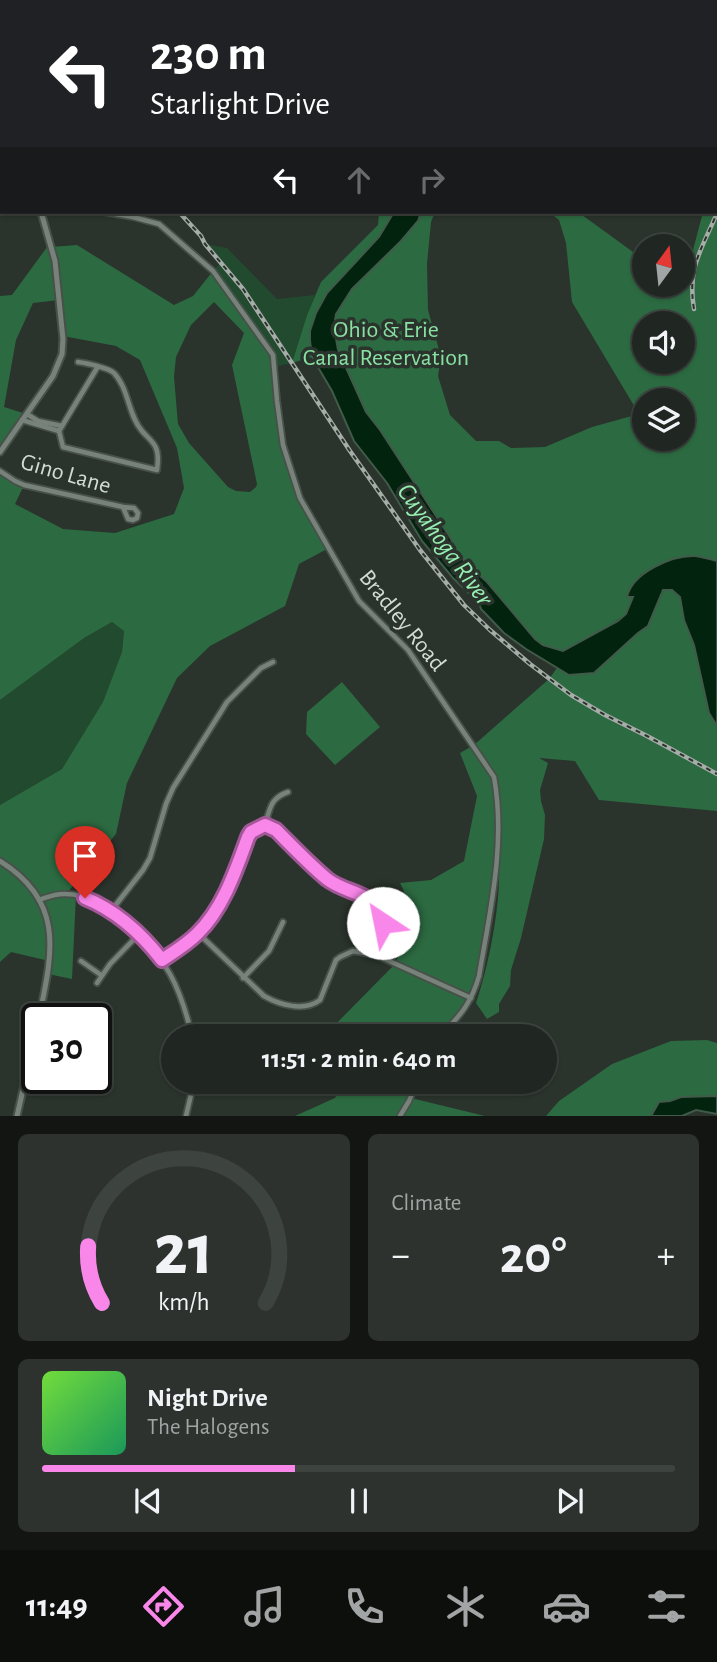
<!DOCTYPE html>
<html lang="en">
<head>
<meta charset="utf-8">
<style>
  :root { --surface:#202621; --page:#2d322e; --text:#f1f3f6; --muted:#a2a5a5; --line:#3d433f; --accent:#f987e9 }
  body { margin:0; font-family:"Alegreya Sans",sans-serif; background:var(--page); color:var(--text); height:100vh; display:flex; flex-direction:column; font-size:26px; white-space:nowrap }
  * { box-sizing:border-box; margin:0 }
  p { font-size:23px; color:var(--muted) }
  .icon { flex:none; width:38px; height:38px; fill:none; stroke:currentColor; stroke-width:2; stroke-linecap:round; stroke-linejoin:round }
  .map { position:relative; height:1116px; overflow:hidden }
  .details { display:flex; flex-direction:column; gap:18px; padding:18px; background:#121512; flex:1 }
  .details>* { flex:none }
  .banner { position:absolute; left:0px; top:0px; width:718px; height:214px; box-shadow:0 2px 5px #0004,0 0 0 2px var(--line); background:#202124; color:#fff; overflow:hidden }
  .needle { width:46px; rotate:15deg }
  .fabs { position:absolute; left:632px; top:234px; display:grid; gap:14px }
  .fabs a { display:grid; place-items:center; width:63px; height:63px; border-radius:50%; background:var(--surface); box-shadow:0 2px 5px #0004,0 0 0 2px var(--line); font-size:35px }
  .speed { position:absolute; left:21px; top:1003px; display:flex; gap:14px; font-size:35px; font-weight:700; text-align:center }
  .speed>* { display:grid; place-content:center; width:91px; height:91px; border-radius:50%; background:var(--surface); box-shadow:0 2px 5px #0004,0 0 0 2px var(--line); line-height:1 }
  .speed .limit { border:4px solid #111; border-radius:10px; background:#fff; color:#111 }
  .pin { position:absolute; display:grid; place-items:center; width:60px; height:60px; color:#fff; margin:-72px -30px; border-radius:50% 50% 50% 0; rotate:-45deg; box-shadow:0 0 7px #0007 }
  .pin .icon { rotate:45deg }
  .me { position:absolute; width:77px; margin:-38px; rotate:326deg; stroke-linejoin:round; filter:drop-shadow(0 0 5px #0008) }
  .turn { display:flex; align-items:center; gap:24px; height:147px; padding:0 35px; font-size:32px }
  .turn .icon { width:91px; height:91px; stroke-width:2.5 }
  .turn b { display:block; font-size:49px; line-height:60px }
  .lanes { display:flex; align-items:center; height:66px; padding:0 35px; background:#0003; justify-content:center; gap:35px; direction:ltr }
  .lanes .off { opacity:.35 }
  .big { font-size:52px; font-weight:700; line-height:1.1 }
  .details .card { flex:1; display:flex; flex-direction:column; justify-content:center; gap:10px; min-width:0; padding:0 24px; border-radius:10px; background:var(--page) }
  .details .dial { align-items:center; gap:0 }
  .dial svg { height:182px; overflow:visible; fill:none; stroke:var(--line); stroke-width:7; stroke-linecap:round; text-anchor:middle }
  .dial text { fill:var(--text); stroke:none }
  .song { display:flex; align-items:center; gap:21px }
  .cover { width:84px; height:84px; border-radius:10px; background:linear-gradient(135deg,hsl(100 70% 55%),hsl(150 70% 35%)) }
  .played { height:7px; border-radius:4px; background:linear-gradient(90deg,var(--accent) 40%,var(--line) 40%) }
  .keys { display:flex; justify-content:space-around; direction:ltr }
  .heat { display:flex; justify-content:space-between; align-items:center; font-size:38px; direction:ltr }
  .details .tiles { flex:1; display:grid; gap:18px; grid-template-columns:1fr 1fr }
  .card:last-child { grid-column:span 2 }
  .trip { position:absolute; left:161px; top:1024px; width:396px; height:70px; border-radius:35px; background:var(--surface); box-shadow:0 2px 5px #0004,0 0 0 2px var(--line); font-weight:700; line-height:70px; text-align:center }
  .tabs { display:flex; height:112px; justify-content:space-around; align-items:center; background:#0d0f0d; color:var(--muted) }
  .tabs .icon { width:49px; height:49px }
  .tabs .current { color:var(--accent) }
  .tabs b { font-size:32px; color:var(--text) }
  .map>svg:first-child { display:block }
  .green { fill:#224a2f }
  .forest { fill:#2c6a41; fill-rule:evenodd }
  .water { fill:#02230e; stroke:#415a4a; stroke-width:2 }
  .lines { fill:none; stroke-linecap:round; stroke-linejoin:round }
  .minor-casing { stroke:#48504a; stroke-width:8 }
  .tertiary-casing { stroke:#48504a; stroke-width:9 }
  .minor { stroke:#77827a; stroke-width:4.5 }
  .tertiary { stroke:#77827a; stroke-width:5 }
  .rail-casing { stroke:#a6ada8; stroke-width:4.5 }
  .rail { stroke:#2a332c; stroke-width:2; stroke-dasharray:5; stroke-linecap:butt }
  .route-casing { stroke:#a25897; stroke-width:18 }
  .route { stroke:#f987e9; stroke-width:12 }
  .labels { text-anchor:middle; stroke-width:7; stroke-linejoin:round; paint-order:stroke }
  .park-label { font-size:24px; fill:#88e0a2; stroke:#2a332c }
  .street-label { font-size:24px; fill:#d4dad5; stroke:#2a332c }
  .water-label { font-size:26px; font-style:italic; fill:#96eeb0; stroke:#2a332c }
</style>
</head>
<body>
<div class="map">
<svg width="717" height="1116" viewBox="0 0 717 1116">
  <rect width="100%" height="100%" fill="#2a332c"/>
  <g class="green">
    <path d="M205 244 227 248 277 299 315 295 307 315 292 363 274 367 213 271 221 262Z"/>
    <path d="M112 622 124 631 122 652 103 703 62 769 0 805V700L84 638Z"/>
  </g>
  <g class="forest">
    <path d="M716 58 717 62V561L695 556 651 570 640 575 626 614 592 637 563 652 543 645 535 639 487 582 467 564 457 552 366 412 338 350 334 327 336 314 352 289 401 241 418 221 421 212H435L431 222 427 264 428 310 441 357 438 376 450 415 476 441H499L511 448 545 447 592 427 639 414 572 302 566 243 559 220 549 212H578L644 260V285H679L683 288 703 212H716ZM644 324H682V362H644ZM644 401H682V439H644Z"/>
    <path d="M379 212H394L379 237 327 293 310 331 312 357 292 363 307 315 321 282 378 225Z"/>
    <path d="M50 243 51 247 77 245 174 305 193 296 213 271 273 355 283 445 300 498 329 548 299 564 285 606 210 646 177 678 127 783 116 834 67 893 76 895 72 979 48 974 50 962 45 960 11 952 0 962V805L62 769 103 702 122 652 124 631 112 622 84 638 0 700V471L24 485 15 504 63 529 115 533 174 514 184 488 177 448 140 360 116 346 63 336 59 300 33 303 16 340 4 407 26 414 0 452V296L12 295ZM214 302 244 333 232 365 257 484 256 487 250 492 236 491 228 487 189 443 178 424 174 377 176 357 191 325Z"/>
    <path d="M672 589 680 597 684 620 694 645 708 712 717 726V811L599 800 575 761 539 758 548 763 540 790 541 801 545 815 544 839 521 938 511 970 510 986 499 1004V1012L487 1019 476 1003C489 965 500 908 499 869L495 872 479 976 471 998 441 1036H324L395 964 410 927 411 906 400 883 431 880 464 861 477 796 460 753 474 745 549 679 557 668 569 675 594 673 638 633 648 626 664 590Z"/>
    <path d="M342 682 380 727 335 765 306 734 307 712Z"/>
    <path d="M707 1040 717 1043V1096L681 1097 670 1101 659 1102 651 1116H546L559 1101 612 1064 671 1041Z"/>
    <path d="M344 1082H417L411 1098 485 1116H295L335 1098Z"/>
  </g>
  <g class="water">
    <path d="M394 212H421L418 221 401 241 352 289 336 314 334 327 338 350 366 412 380 430 451 539 457 552 467 564 487 582 535 639 543 645 563 651 618 621 626 614 633 597H627C632 573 672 555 695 556 702 557 710 559 717 561V726L709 713 694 645 684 620 680 597 672 590H663L648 626 638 633 594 673 569 675 526 649 504 633 481 609 479 603 453 578 422 541 387 483 354 441 332 391 312 357 310 340V331L316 313 327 293 379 237Z"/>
    <path d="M717 1096V1114L696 1110 682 1116H651L659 1102 670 1101 681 1097Z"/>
  </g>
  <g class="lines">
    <defs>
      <g id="minor">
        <path d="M104 212 133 217 159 224 213 271 273 355 277 401 283 445 300 498 359 601 408 650 494 777C506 843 490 911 479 976 471 1004 460 1015 441 1036"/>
        <path d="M27 414 38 421 62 426"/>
        <path d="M22 420 59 431"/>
        <path d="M59 431 63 447 157 470C158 463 159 455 156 448 153 441 147 437 142 431 128 415 129 389 114 373 109 368 86 363 78 362"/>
        <path d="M59 431 97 368"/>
        <path d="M0 471 15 481 24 485 123 507 134 508 138 513 137 518 133 520 128 519 123 507"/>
        <path d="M265 825C283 830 310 865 326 878 342 891 366 891 378 908 388 922 382 940 376 955"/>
        <path d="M265 825C270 809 270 798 288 792"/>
        <path d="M39 900C48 897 56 893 66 894 108 895 151 940 170 974 181 994 187 1015 192 1036"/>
        <path d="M111 911 143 870 150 858 166 804 173 788 227 702 261 668 273 662"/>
        <path d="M198 933 264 996C280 1005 304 1012 320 1000L336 960 340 957 353 951 376 955 471 998"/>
        <path d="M162 960C174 953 187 944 197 934 223 908 236 870 248 837L252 832 265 825"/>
        <path d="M81 961 101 975"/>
        <path d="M243 978 269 951 283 922"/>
        <path d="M97 983 110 964 139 934"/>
        <path d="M186 1116 194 1082"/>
        <path d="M400 1116 409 1101 417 1082"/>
      </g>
      <g id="tertiary">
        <path d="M0 133 2 136"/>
        <path d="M0 452 53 376 62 354 63 339 55 261 41 212"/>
        <path d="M0 861C66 902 52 954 39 1018"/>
        <path d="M17 1116 37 1028"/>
      </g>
    </defs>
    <use href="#minor" class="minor-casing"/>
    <use href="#tertiary" class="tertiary-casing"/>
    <use href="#minor" class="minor"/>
    <use href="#tertiary" class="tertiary"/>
    <defs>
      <g id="rail">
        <path d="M5 0V2"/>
        <path d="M687 0V2"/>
        <path d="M716 124 717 129"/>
        <path d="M179 212 201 236 205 244 243 289 350 451 420 550 464 605 490 630 530 664 571 695 605 715 647 736 717 774"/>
        <path d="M694 309C687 267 702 249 717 213"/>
      </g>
    </defs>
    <use href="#rail" class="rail-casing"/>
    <use href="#rail" class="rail"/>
  </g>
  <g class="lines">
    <defs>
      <path id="route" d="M85 898C117 911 141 933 162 960 174 952 187 944 197 934 223 909 236 870 248 837L251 832 265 825 276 830C292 846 309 864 327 879 349 896 377 890 383 923"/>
    </defs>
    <use href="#route" class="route-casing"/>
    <use href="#route" class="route"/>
  </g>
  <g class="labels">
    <g class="park-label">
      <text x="386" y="337">Ohio &amp; Erie<tspan x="386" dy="28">Canal Reservation</tspan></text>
    </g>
    <g class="street-label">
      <text transform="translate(66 473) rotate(16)" y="8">Gino Lane</text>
      <text transform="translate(403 620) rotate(51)" y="8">Bradley Road</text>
    </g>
    <g class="water-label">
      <text transform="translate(446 544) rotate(54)" y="9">Cuyahoga River</text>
    </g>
  </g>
</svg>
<div class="fabs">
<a><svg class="needle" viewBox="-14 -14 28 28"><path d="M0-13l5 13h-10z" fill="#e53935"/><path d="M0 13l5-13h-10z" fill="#a2a5a5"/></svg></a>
<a><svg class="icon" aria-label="sound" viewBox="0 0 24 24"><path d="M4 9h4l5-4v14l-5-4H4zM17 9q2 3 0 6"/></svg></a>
<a><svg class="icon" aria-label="layers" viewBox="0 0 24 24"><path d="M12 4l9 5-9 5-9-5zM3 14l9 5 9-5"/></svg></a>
</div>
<div class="speed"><div class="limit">30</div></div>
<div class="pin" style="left:85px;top:898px;background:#d93025"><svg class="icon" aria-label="arrive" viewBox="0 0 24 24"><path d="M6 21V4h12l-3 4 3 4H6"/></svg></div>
<svg class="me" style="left:383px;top:923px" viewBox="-20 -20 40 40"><circle r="19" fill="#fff"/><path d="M0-13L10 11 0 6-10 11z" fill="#f987e9"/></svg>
<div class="trip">11:51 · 2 min · 640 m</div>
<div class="banner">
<div class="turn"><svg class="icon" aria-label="left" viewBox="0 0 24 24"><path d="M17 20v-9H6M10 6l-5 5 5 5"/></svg><div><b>230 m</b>Starlight Drive</div></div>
<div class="lanes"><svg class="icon" aria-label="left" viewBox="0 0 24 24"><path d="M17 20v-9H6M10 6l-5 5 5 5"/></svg><svg class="icon off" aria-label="ahead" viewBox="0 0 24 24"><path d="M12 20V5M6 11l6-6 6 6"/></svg><svg class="icon off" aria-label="right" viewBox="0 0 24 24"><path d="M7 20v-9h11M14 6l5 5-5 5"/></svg></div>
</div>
</div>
<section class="details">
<div class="tiles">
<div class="card dial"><svg viewBox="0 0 100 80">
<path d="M14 69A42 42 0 1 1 86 69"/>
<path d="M14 69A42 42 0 0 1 8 44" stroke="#f987e9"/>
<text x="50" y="56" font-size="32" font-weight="700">21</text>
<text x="50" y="72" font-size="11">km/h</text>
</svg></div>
<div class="card"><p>Climate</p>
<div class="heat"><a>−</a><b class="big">20°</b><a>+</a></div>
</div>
<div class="card">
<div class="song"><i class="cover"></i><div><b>Night Drive</b><p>The Halogens</p></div></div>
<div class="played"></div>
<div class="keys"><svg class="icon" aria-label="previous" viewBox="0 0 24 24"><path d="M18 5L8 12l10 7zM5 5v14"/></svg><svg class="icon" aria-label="pause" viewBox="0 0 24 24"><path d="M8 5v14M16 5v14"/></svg><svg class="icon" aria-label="next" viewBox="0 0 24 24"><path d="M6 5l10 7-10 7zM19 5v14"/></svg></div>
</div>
</div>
</section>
<nav class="tabs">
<b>11:49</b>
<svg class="icon current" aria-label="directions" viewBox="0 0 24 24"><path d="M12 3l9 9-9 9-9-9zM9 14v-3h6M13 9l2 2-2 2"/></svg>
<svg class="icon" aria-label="music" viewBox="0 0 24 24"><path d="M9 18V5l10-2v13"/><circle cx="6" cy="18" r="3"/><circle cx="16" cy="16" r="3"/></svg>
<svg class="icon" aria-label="phone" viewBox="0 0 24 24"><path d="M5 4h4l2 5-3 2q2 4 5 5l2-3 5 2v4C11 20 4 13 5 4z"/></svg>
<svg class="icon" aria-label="climate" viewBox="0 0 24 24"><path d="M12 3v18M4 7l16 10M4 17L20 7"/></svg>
<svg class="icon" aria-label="car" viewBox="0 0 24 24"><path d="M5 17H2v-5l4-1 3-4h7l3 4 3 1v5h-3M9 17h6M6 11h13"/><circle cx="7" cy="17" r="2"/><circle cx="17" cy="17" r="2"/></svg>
<svg class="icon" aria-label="filters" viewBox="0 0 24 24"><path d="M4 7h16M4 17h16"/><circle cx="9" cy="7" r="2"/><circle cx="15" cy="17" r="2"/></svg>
</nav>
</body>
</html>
